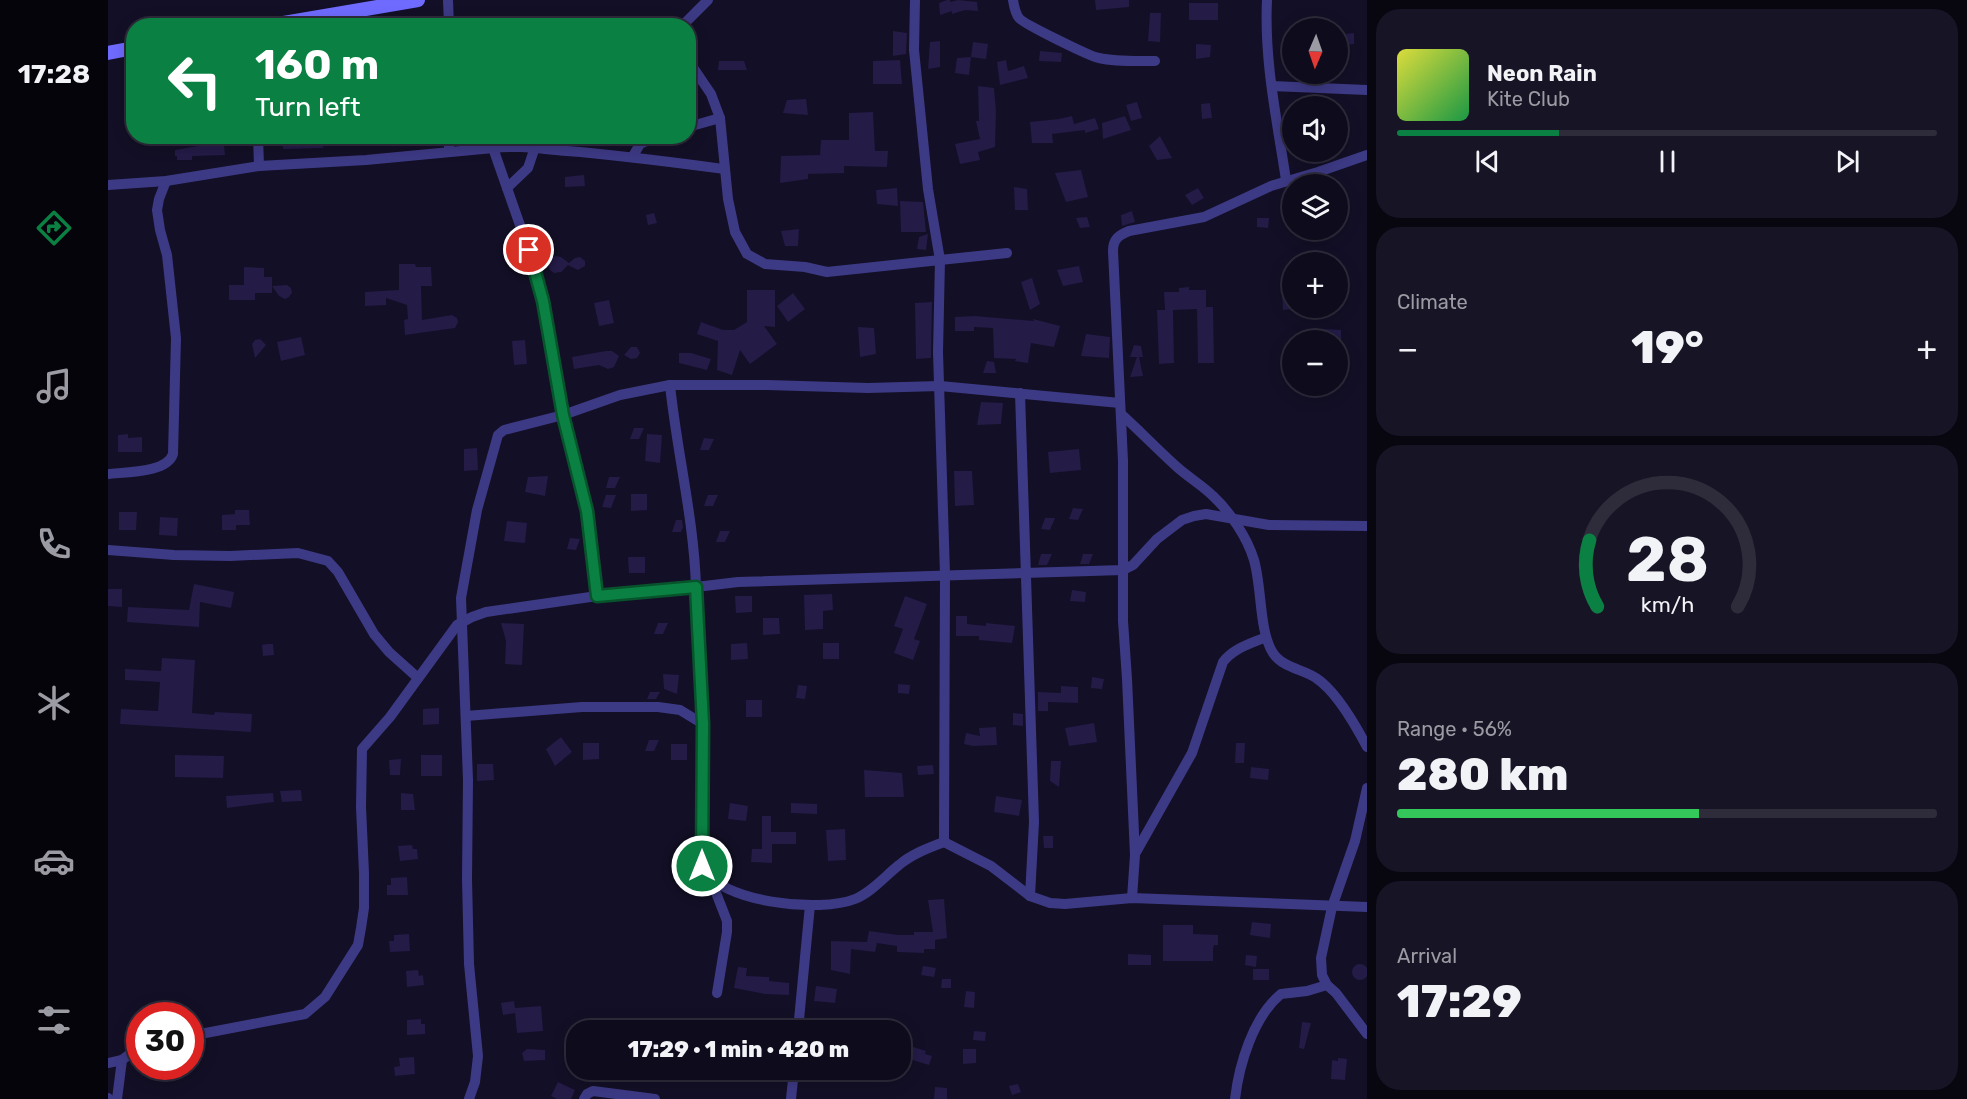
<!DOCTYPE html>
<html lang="en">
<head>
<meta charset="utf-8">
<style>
  :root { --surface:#0e0b1c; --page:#171425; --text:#f1f3f6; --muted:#9b9ba3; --line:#2e2b3b; --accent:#0b8043 }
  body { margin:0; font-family:Rubik,sans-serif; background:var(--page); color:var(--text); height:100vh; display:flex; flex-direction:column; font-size:22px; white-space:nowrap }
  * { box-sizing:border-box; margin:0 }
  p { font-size:20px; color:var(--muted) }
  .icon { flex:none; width:33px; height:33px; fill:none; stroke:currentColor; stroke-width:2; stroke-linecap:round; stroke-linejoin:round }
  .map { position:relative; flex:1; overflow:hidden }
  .sheet { display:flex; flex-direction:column; gap:9px; padding:9px; background:#08060f; width:600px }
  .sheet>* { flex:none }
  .guide { position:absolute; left:18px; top:18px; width:570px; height:126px; border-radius:24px; box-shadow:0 3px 15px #0003,0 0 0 2px var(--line); background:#0b8043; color:#fff; overflow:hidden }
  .needle { width:39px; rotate:182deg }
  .tools { position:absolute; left:1174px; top:18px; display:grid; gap:12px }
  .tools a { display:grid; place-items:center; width:66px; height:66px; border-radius:50%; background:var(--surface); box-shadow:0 3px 15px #0003,0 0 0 2px var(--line); font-size:30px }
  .speed { position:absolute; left:18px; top:1002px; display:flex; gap:12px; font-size:30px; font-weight:700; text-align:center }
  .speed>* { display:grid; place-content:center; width:78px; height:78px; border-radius:50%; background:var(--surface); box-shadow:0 3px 15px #0003,0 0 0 2px var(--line); line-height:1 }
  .speed .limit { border:9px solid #d22; background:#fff; color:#111 }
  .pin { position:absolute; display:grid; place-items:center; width:51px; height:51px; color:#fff; margin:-26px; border:3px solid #fff; border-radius:50%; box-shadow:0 2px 6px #0007 }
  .me { position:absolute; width:66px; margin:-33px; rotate:0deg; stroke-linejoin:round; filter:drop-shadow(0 0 4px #0008) }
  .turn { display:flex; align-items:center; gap:21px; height:126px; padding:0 30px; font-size:27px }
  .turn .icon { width:78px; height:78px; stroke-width:2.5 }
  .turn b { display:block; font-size:42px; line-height:51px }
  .big { font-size:45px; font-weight:800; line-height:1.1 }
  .sheet .tile { flex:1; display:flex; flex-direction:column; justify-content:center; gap:9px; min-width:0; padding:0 21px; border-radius:24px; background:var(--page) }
  .sheet .dial { align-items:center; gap:0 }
  .dial svg { height:156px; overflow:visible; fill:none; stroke:var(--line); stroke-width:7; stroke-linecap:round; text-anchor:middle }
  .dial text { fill:var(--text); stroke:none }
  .song { display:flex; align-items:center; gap:18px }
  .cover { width:72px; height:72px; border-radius:9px; background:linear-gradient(135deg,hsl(60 70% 55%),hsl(140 70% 35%)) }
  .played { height:6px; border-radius:3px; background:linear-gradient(90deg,var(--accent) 30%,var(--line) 30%) }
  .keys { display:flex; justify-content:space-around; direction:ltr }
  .heat { display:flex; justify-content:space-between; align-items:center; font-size:33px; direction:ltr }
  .charge { height:9px; border-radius:4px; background:linear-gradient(90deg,#34c759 56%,var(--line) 0) }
  .trip { position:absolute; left:458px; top:1020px; width:345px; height:60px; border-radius:24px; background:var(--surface); box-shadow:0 3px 15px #0003,0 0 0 2px var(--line); font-weight:800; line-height:60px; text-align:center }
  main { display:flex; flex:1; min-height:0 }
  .menu { display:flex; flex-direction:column; width:108px; justify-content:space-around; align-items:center; background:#06040b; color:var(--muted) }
  .menu .icon { width:42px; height:42px }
  .menu .active { color:var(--accent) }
  .menu b { font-size:27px; color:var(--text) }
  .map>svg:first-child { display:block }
  .building { fill:#241b47 }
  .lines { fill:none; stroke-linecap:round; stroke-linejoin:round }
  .minor { stroke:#3d3a85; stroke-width:10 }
  .secondary { stroke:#6f6bff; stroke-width:14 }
  .route-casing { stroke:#07532c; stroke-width:15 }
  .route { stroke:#0b8043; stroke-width:10 }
</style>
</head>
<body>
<main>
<nav class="menu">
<b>17:28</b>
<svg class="icon active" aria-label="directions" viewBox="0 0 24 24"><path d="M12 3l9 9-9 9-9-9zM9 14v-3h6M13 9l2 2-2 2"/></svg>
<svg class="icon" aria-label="music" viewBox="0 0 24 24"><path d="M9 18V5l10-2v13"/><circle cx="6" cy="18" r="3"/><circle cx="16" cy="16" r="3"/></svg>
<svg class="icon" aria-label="phone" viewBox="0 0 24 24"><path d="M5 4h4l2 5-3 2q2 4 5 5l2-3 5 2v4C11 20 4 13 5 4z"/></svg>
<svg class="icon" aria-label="climate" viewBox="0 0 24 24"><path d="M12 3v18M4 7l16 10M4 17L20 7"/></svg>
<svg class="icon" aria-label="car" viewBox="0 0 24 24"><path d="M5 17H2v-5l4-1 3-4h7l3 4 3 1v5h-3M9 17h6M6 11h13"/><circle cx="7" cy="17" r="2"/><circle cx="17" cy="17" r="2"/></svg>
<svg class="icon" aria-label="filters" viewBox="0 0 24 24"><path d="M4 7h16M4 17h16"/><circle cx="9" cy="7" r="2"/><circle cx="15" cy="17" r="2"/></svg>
</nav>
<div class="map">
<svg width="1259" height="1099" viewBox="0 0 1259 1099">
  <rect width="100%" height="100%" fill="#130f26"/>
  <g class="building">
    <path d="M839 0H842V2L850 0 869 2 870 11 857 10 844 14V11L832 15 831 3Z"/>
    <path d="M987 0H1021V7L988 10Z"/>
    <rect x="1081" y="3" width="29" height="17"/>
    <path d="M1042 13H1053L1052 42 1040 41Z"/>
    <path d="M785 31 799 33 798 54 785 56Z"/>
    <path d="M1246 33V44L1235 45 1237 34Z"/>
    <path d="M832 41V67L820 69 822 42Z"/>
    <path d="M865 42 880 44 878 59 863 57Z"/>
    <path d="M1088 44 1103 45 1102 57 1088 59Z"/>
    <path d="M932 51 954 53 953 62 931 61Z"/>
    <path d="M863 57 861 75 847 73 849 58Z"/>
    <path d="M792 60 794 84H765V61Z"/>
    <path d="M898 60 900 71 916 66 920 78 892 85 889 62Z"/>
    <path d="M611 61H636L639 70H610Z"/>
    <path d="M870 86 886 88 888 111 887 147 870 152 872 160 852 164 847 144 872 139 868 121H871Z"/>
    <path d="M698 99 700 115 675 113 679 100Z"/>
    <path d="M1029 102 1034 118 1023 121 1018 105Z"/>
    <path d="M1102 103 1104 118 1094 119 1093 104Z"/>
    <path d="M765 112 767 151H780L779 167 736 166V173L700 174V179L672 183 673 156 712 155 713 140H741V113Z"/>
    <path d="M964 116 966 124 987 118 991 129 977 133V130L944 134 945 143H924L922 122 951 119Z"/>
    <path d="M1017 116 1023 130 995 139 994 123Z"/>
    <path d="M175 136H215V148L175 149Z"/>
    <path d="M1052 136 1064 158 1049 160 1041 146Z"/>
    <path d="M116 145 117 155 84 156V160H69V156H67V150L90 146Z"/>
    <path d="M973 170 980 197 958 202 947 173Z"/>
    <path d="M476 175 477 186 457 187V177Z"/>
    <path d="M906 187 919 189 920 210H907Z"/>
    <path d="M789 188 790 206 769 204 768 190Z"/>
    <path d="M1090 188 1096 198 1084 205 1077 195Z"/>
    <path d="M792 201 815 202 818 232H793Z"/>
    <path d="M1024 211 1027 222 1014 226 1013 215Z"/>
    <path d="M546 213 549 223 540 225 538 215Z"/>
    <path d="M979 217 982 227 972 228 968 218Z"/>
    <path d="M1149 218H1161L1160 228 1149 227Z"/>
    <path d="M691 229 690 246H677L673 231Z"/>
    <path d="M820 234 818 250 809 249 811 237Z"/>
    <path d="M447 256 453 257 461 263 467 258 472 257 477 261V266L470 270 460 265 453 272 446 273 442 270 440 265 442 259Z"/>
    <path d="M291 264H307L308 267H323L324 286H313L314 320 344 315 349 318 350 322 347 328 297 335 296 320 300 319 299 305 278 298V305L257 306V292L291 290Z"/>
    <path d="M971 266 975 282 955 286 949 270Z"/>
    <path d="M136 267 156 268V277H164V293H147V300H121V285H136Z"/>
    <path d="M924 278 932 304 922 310 913 282Z"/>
    <path d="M179 285 183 288 184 293 181 297 177 299 171 296 164 286Z"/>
    <path d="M1081 287V290H1098V307H1105L1106 363H1090L1089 309 1065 310 1066 363 1051 364 1049 310H1057L1056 292H1071V288Z"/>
    <path d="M639 290H667V327L656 326 669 344 642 364 632 350 624 375 609 370 610 341 589 334 593 322 615 330H626L639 322Z"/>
    <path d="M685 293 697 309 680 322 669 306Z"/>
    <path d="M1185 293V309L1175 310 1174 294Z"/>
    <path d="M501 300 506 323 491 326 486 303Z"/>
    <path d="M824 302 823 358 808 359 807 303Z"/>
    <path d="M867 316 926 321 925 319 952 326 946 347 923 343 920 363 907 361 908 359 886 358 885 328 866 327V331H847V317Z"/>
    <path d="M750 327 766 328 768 354 752 357Z"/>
    <path d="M1215 329 1233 330V340H1215Z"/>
    <path d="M978 334 1002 337 1001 358 973 356Z"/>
    <path d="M193 337 197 355 173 361 169 342Z"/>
    <path d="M152 339 158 345 147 358 144 344 147 340Z"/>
    <path d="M417 340 419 364 406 365 404 341Z"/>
    <path d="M1026 345 1033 346 1035 357H1031L1035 376 1022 377 1029 357H1022Z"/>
    <path d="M523 347H529L532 353 529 358 523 359 516 355Z"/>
    <path d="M498 351H504L511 356 506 367 500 369 491 365 466 369 464 357Z"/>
    <path d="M571 353H583L603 359 599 370 571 363Z"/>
    <path d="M879 361 886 362 888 373H875Z"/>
    <path d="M873 402 895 403 893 424 869 425Z"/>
    <path d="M526 428H536L531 439H522Z"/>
    <path d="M20 434V438L34 437V452H10V435Z"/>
    <path d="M539 434 554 435 552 463 537 461Z"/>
    <path d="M596 438 606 439 601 450H592Z"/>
    <path d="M369 448 370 470 356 471V449Z"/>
    <path d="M971 449 973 470 942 473 940 452Z"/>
    <path d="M846 471H864L866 505 847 506Z"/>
    <path d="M440 476 437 496 417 492 420 477Z"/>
    <path d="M501 477H512L507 488H498Z"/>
    <path d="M523 494H539V510L523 511Z"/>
    <path d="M498 495H508L503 508 494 507Z"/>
    <path d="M600 495H610L605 506H596Z"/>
    <path d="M965 508 975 509 970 520 961 519Z"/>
    <path d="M127 510H141L142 525H128V530H114V515L127 514Z"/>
    <path d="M11 512H29L28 530H11Z"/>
    <path d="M52 517 70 518 69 536 51 535Z"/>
    <path d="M937 518H947L942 530 933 529Z"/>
    <path d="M568 520H574L575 527 573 532H564Z"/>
    <path d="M399 521 419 523 417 543 396 541Z"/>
    <path d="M612 531H622L617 542H608Z"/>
    <path d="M462 538 472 539 468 550 459 549Z"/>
    <path d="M933 554H944L939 565H930Z"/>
    <path d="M975 554H985L981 564H972Z"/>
    <path d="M520 557H537V573H521Z"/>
    <path d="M86 584 126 592 123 608 92 602 91 627 19 622 20 607 81 610Z"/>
    <path d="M0 589H14V607L0 606Z"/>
    <path d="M964 590 978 592 977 602 962 601Z"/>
    <path d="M724 594 725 610 715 611V629L697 630 696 595Z"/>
    <path d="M627 596H644V612L628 613Z"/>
    <path d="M797 596 819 604 806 639 812 641 805 660 786 653 795 629 786 626Z"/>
    <path d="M848 616H859V624L878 626V623L907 626 904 643 871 640V636H848Z"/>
    <path d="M655 618H671L672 634 655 635Z"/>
    <path d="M393 623 416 624 414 665 397 664 398 641Z"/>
    <path d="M550 623H560L555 634H546Z"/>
    <path d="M639 643 640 659 623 660V644Z"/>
    <rect x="715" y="643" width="16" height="16"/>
    <path d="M159 644H165L166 655 155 656 154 645Z"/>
    <path d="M54 658 87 660 84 713 106 715 107 712 144 714 143 732 12 724 13 709 50 711 52 682 17 680V669L53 671Z"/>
    <path d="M555 674 571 675 569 694 556 689Z"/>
    <path d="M984 677 996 679 994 689 983 688Z"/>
    <path d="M790 684 802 685 801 694 790 693Z"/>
    <path d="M690 685 699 686 697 699 688 698Z"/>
    <path d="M953 686 970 687V703L940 702V711H930V692L953 693Z"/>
    <path d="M542 692H552L548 699H539Z"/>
    <rect x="638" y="700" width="16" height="17"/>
    <path d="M331 708V724L315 725V709Z"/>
    <path d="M905 713 915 714V726L905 725Z"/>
    <path d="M986 723 989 742 961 746 957 728Z"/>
    <path d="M888 727 889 745 865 746 856 744 858 733 872 736 871 728Z"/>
    <path d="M453 737 464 752 447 766 438 749Z"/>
    <path d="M541 740H551L546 751H537Z"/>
    <path d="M475 743H491V759L475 760Z"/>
    <path d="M1128 743H1137L1136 763H1127Z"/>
    <rect x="563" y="744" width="16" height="16"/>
    <path d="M67 755 116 756 115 778 67 777Z"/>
    <rect x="313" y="755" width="21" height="21"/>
    <path d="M293 759 292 775H282L281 760Z"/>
    <path d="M943 761H953L951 787 942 781Z"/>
    <path d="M369 764H385L386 780 369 781Z"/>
    <path d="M825 765 826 774 810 775 809 766Z"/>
    <path d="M1143 767 1161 769 1160 780 1142 778Z"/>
    <path d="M756 770 794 773 796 797H757Z"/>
    <path d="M193 790 194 801 174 802 172 791Z"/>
    <path d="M165 793 166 802 119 808 118 796Z"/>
    <path d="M293 793 305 794 307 810H293Z"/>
    <path d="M888 796 914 800 911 816 886 812Z"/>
    <path d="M622 803 640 806 638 821 620 819Z"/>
    <path d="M683 803 709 804V814L683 813Z"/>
    <path d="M654 816H663V832H688V844H664V863L643 862 644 849H654Z"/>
    <path d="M737 829 738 860 720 861 718 830Z"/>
    <path d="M935 836H945V848H936Z"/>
    <path d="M304 845 305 849H309L310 859 292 861 290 846Z"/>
    <path d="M299 877 300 895H279V885H283V878Z"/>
    <path d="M836 899 839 938 827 940V949H816V953L789 952V946L769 943 767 952 743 949 742 974 723 970V941L759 942 761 931 790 935H806V932H825L820 900Z"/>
    <path d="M1144 922 1163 924 1162 938 1142 935Z"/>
    <path d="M1055 925H1085V934L1110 935V945H1106L1105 949V961H1055Z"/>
    <path d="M301 934 302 951 282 952 281 941H286V935Z"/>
    <path d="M1020 954 1043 955V965H1020Z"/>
    <path d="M1138 955 1149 956 1148 967 1137 965Z"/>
    <circle cx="1252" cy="972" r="8"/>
    <path d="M815 966 828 968 826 977 813 975Z"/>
    <path d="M630 967 639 968 638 976 661 977V981L681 983V995L657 994 626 988Z"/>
    <rect x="1145" y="969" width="16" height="11"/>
    <path d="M310 970 311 976 315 975 316 985 299 987 298 971Z"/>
    <path d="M834 979H843V988H833Z"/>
    <path d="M708 986 729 989 727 1003 706 1001Z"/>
    <path d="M858 991 867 992 866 1008 856 1007Z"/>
    <path d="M406 1001 407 1008 433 1006 435 1031 409 1033 407 1013 395 1015 393 1003Z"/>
    <path d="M313 1019V1024H317V1034L299 1035V1020Z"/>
    <path d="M1194 1022 1203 1023 1196 1049 1191 1048Z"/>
    <path d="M866 1031 878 1032 877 1041 865 1040Z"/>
    <path d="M802 1046 818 1051 817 1054 824 1056 821 1065 798 1058Z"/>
    <path d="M419 1049 437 1050V1060L416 1061 414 1053Z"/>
    <path d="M855 1049H868V1063L855 1064Z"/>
    <path d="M306 1057 307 1074 287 1076 286 1067 292 1066 291 1058Z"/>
    <path d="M1230 1058 1239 1059 1237 1080 1223 1079 1224 1060 1230 1061Z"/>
    <path d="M450 1082 467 1090 463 1099H449L443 1096Z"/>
    <path d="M910 1084 913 1092 904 1095 901 1086Z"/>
    <path d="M827 1087 839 1088V1099H826Z"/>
  </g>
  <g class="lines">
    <g class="minor">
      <path d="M340 0 341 26"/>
      <path d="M807 0 806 50 820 189 832 260 899 253"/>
      <path d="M905 0C906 6 907 13 911 18 914 23 983 57 991 58 1009 62 1029 61 1047 61"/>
      <path d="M1159 0C1156 61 1169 120 1178 180"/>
      <path d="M574 26 600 0"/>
      <path d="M580 60 603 94 612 118 620 199 627 232 639 254 657 264 697 267 719 272 832 260 830 352 837 574 836 842"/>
      <path d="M1164 86 1259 90"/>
      <path d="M580 127 612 118"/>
      <path d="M150 136 151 166"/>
      <path d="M341 136V151"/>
      <path d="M385 148C412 145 432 149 459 151 511 155 563 162 616 169"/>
      <path d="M525 156 532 144 549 136"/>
      <path d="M0 185 58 181 151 166 258 160 385 148 428 271 435 301 455 415 479 511 489 596"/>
      <path d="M399 188 420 168 427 147"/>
      <path d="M562 385C569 453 586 519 588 587L630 582 1015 570 1025 565 1049 539 1074 520 1086 516 1098 514 1161 525 1259 526"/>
      <path d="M912 393 926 822 922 896"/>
      <path d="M1013 414C1032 431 1050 450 1069 467 1080 477 1094 485 1105 496 1122 512 1139 537 1146 560 1154 587 1151 632 1165 653 1175 668 1195 669 1208 678 1228 691 1248 726 1259 747"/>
      <path d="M0 474C18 472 59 473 65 454L68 338 59 255 52 230 49 210 51 199 58 181"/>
      <path d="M0 550 66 555 122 556 190 553 220 561 230 572 266 634 281 652 310 678"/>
      <path d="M358 716 474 707H550L572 710 595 724"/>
      <path d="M1259 788 1247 841 1224 907 1213 958 1214 975 1219 985 1228 993 1259 1034"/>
      <path d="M1027 854 1084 753 1115 662C1126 648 1142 644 1158 637"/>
      <path d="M603 880 619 921V932L609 993"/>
      <path d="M1024 898 1027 855 1019 679 1015 621V461L1005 251C1005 239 1011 235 1021 231L1096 217 1163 186 1210 172 1259 155"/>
      <path d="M690 1030 702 905"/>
      <path d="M82 1036 197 1014 217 997 250 945 253 928 256 908V873L253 807 254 749 282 717 349 625 364 617 378 612 489 596 588 587 595 724 594 866C610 903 713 913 747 899 764 892 777 876 791 865 804 854 820 848 836 842L883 866 922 896 942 903 957 904 1024 898 1259 907"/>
      <path d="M0 1063 14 1060 32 1046"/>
      <path d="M0 1098 1 1099"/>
      <path d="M9 1099 14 1060"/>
      <path d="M361 1099 367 1082 370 1056 361 964 359 879 360 780 353 598 369 510 390 435 396 430 455 415 512 395 562 385H659L760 388 832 386 1012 403"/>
      <path d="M476 1099 479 1094 485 1091 547 1099"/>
      <path d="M683 1099 686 1070"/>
      <path d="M1127 1099C1131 1065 1145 1017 1173 994L1199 991 1219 985"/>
    </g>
    <g class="secondary">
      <path d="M158 26 310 0"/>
      <path d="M0 53 26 48"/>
    </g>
  </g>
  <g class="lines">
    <defs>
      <path id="route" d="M421 250 435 301 455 415 479 511 489 596 588 587 595 724 594 866"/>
    </defs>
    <use href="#route" class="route-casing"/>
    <use href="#route" class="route"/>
  </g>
</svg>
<div class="tools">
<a><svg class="needle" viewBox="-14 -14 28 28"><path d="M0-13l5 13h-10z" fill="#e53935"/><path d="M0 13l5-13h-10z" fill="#9b9ba3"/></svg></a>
<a><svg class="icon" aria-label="sound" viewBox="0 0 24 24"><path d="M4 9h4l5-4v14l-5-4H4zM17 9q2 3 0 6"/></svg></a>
<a><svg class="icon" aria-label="layers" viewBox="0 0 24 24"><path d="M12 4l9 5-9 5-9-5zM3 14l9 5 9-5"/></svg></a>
<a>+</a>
<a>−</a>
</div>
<div class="speed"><div class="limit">30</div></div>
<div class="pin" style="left:421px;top:250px;background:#d93025"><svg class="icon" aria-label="arrive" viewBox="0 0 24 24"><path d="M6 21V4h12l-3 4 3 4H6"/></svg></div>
<svg class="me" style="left:594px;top:866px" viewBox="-20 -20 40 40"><circle r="17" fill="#0b8043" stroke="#fff" stroke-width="3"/><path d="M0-11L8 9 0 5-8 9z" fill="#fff"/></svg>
<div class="trip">17:29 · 1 min · 420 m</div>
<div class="guide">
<div class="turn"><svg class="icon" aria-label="left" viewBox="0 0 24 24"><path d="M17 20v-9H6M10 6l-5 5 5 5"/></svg><div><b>160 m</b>Turn left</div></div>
</div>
</div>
<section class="sheet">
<div class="tile">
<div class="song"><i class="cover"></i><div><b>Neon Rain</b><p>Kite Club</p></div></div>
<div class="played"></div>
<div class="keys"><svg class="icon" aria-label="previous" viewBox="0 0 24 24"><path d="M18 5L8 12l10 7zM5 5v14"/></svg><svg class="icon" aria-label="pause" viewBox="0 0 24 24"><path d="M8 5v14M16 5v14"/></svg><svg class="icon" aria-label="next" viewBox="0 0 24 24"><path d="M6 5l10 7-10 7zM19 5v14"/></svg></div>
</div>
<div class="tile"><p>Climate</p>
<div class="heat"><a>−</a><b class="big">19°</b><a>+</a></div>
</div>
<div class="tile dial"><svg viewBox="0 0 100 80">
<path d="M14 69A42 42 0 1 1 86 69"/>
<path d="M14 69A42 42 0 0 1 10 35" stroke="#0b8043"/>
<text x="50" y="56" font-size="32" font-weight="700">28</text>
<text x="50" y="72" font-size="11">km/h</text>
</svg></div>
<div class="tile"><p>Range · 56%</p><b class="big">280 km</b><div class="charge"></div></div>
<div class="tile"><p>Arrival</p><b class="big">17:29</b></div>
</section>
</main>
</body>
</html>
